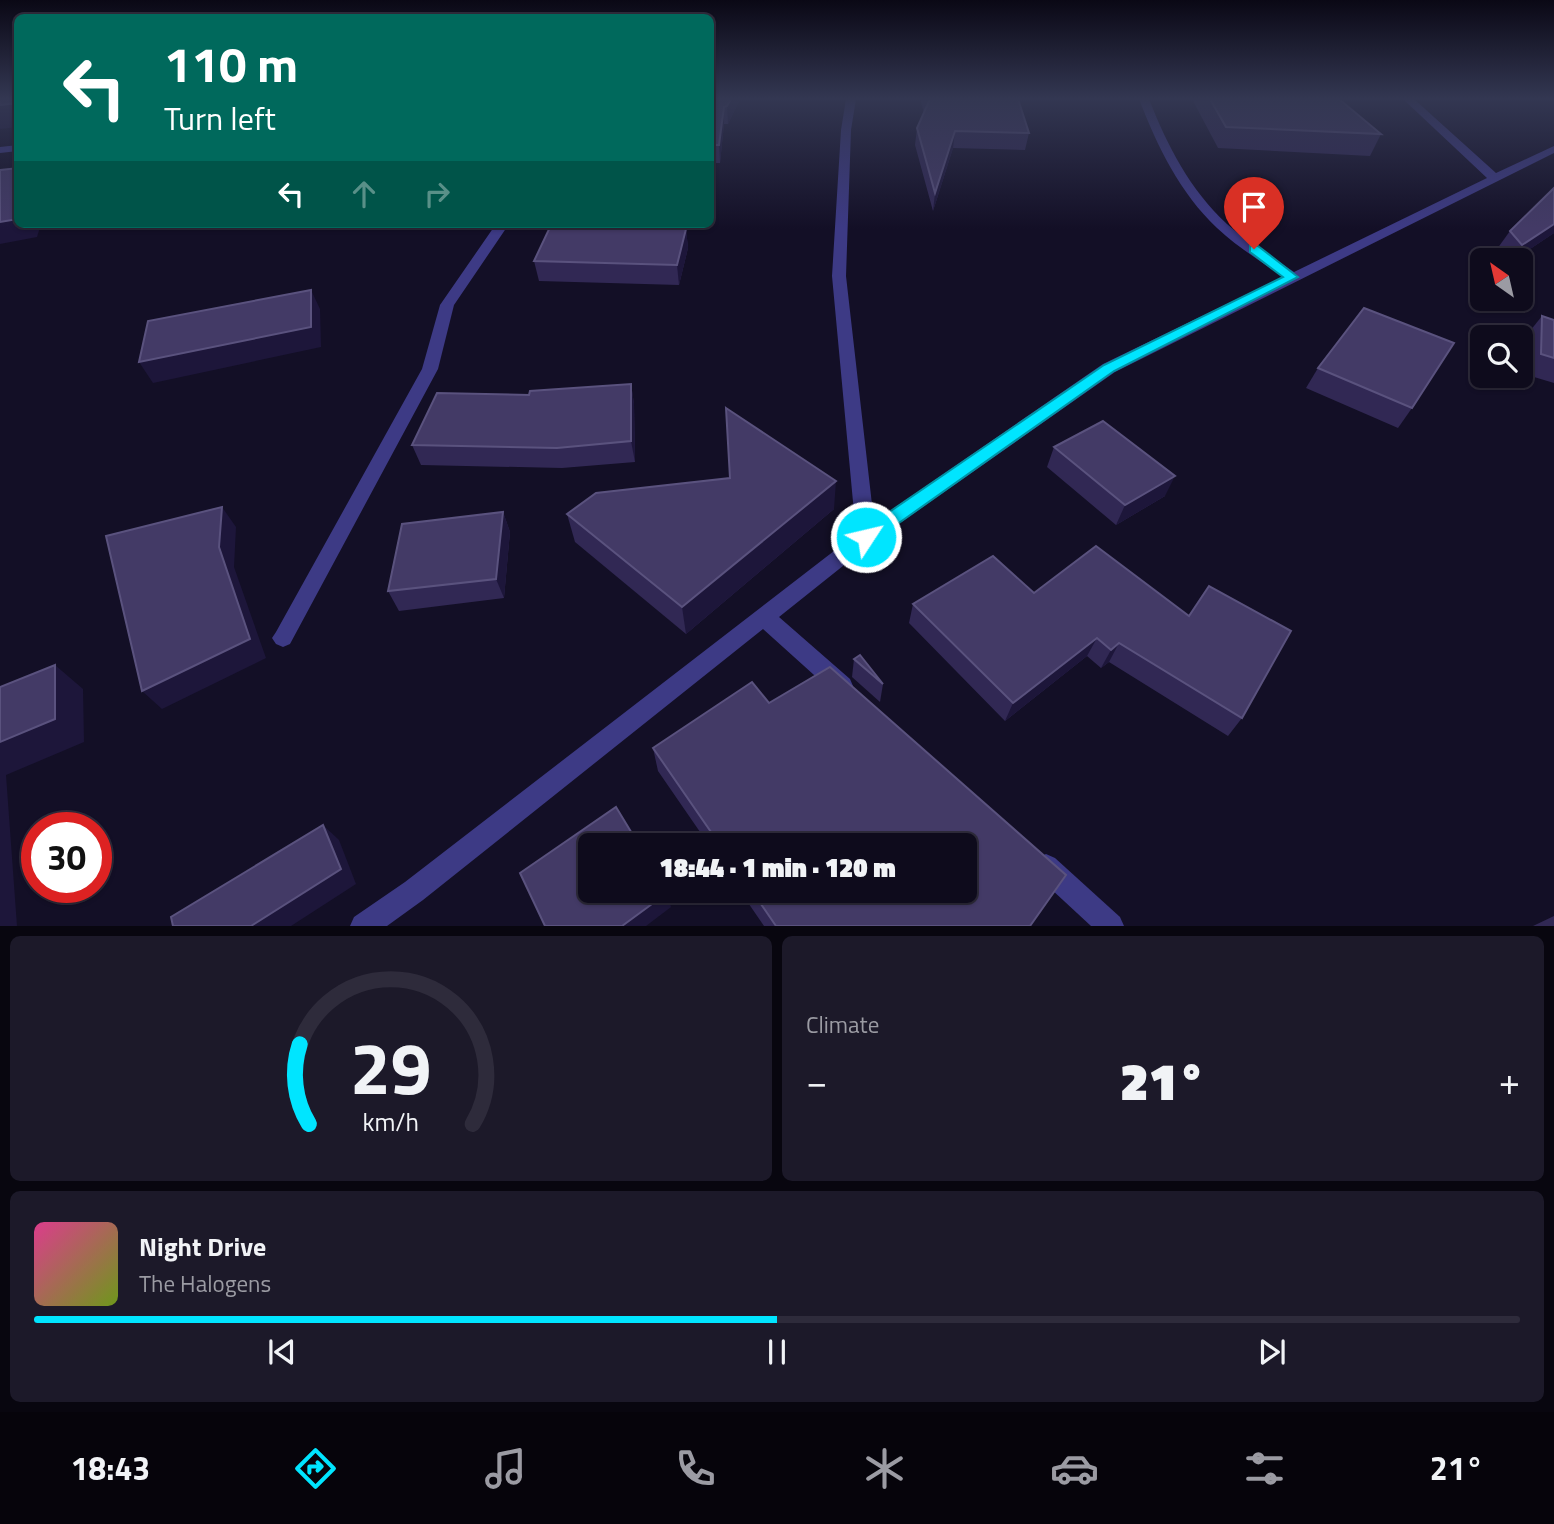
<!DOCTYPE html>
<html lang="en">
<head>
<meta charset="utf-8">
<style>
  :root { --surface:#0e0b1c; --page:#1c1929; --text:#f1f3f6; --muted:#9b9ba3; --line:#2e2b3b; --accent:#00e5ff }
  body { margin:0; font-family:"Titillium Web",sans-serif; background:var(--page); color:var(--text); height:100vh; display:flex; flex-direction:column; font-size:26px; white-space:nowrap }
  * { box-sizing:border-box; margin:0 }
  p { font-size:23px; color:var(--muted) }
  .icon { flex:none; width:38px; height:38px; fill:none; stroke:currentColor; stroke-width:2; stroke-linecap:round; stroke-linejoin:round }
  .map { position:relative; height:926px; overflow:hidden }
  .sheet { display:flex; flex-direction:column; gap:10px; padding:10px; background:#08060f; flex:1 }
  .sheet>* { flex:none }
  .top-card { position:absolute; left:14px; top:14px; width:700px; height:214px; border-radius:10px; box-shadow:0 2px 5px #0004,0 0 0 2px var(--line); background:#00695c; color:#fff; overflow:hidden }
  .needle { width:46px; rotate:326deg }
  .controls { position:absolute; left:1470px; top:248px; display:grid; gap:14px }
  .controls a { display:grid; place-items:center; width:63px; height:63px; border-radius:10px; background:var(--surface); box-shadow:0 2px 5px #0004,0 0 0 2px var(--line); font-size:35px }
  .speed { position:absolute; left:21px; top:812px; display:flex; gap:14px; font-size:35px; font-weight:700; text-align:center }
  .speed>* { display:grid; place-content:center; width:91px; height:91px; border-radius:50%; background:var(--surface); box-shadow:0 2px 5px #0004,0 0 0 2px var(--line); line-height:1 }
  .speed .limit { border:10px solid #d22; background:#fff; color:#111 }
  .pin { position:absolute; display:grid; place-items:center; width:60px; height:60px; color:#fff; margin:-72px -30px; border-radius:50% 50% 50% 0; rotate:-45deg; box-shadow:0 0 7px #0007 }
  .pin .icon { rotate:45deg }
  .me { position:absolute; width:77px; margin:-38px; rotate:55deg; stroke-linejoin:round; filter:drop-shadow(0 0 5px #0008) }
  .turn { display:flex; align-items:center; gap:24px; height:147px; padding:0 35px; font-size:32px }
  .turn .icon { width:91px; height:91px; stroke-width:2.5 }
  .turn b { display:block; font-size:49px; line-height:60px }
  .lanes { display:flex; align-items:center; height:66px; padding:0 35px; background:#0003; justify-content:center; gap:35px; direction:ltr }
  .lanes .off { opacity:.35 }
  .big { font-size:52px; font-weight:800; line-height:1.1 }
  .sheet .widget { flex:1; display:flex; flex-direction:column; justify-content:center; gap:10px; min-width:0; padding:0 24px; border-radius:10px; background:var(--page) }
  .sheet .dial { align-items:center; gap:0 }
  .dial svg { height:182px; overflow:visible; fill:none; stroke:var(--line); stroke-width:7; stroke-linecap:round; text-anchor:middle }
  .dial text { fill:var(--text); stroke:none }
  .song { display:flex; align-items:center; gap:21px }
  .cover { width:84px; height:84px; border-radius:10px; background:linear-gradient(135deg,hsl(330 70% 55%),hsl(80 70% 35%)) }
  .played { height:7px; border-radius:4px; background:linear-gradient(90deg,var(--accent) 50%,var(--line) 50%) }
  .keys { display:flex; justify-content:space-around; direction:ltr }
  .heat { display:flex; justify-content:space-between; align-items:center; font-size:38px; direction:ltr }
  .sheet .tiles { flex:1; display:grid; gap:10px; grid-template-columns:1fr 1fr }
  .widget:last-child { grid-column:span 2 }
  .trip { position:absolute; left:578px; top:833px; width:399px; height:70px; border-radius:10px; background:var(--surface); box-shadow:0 2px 5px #0004,0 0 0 2px var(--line); font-weight:800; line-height:70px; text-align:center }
  .tabs { display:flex; height:112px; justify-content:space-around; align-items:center; background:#06040b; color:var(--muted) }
  .tabs .icon { width:49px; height:49px }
  .tabs .active { color:var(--accent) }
  .tabs b { font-size:32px; color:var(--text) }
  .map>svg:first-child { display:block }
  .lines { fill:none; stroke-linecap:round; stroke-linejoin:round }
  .street { fill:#3d3a85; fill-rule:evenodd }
  .wall { fill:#312854 }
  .shaded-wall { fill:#1d163a }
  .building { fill:#433a66; stroke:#5a527e; stroke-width:2 }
  .route { fill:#00e5ff; stroke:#0095a6; stroke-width:2 }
</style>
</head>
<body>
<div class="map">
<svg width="1554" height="926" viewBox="0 0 1554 926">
  <rect width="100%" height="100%" fill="#130f26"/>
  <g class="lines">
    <g class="street">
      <path d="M846 99H856L851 130 846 276 874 522 1103 364 1283 277C1261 261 1237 247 1217 228 1180 193 1157 146 1139 99H1149C1167 145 1190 190 1227 224 1247 242 1271 256 1294 272L1487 178 1403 99H1414L1496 173 1554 146V153L1115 372 873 542 779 617 850 679 853 686 850 693 842 696 834 693 763 629 423 900 387 926H350L354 917 405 882 856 534 832 276 841 130Z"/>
      <path d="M18 145V151L0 153V147Z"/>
      <path d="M496 224H509L454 305 438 369 290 644 283 647 276 644 272 638 276 632 422 369 440 305Z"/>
      <path d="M1046 854 1055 858 1120 917 1124 926H1091L1037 876 1033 867 1037 858Z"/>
    </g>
  </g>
  <g class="wall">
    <path d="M710 99H740L728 124H724L720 163H710Z"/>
    <path d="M920 99H1018L1029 133 1025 150 953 148 933 211 915 145 917 128 924 113Z"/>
    <path d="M1192 99H1339L1381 134 1370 156 1218 148Z"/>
    <path d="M1554 188V233L1512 261H1506L1497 249 1510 231Z"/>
    <path d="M686 229 688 248 679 285 539 281 534 261Z"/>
    <path d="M1542 316 1554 320V383L1524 374 1526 336Z"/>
    <path d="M1318 368 1412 408 1398 428 1306 388Z"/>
    <path d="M631 384 634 404 635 462 562 468 421 465 412 445 529 395Z"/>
    <path d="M1054 447 1165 496 1116 525 1047 467Z"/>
    <path d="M730 478 834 509 686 634 575 542 567 514Z"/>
    <path d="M503 512 510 532 504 598 399 611 388 591Z"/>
    <path d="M1096 546 1242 718 1228 736 1109 662 1101 668 1087 656 1005 721 909 623 913 604 1034 593Z"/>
    <path d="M854 659 883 684 880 702 852 677Z"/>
    <path d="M830 667 1066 875 1030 926H764L740 891H964V845H709L658 771 653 748 752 682 769 703Z"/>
    <path d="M1554 916V926H1533Z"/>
  </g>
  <g class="shaded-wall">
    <path d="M731 99H740L728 124 727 106Z"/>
    <path d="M18 103V127L0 129V105Z"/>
    <path d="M724 107V124L720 163 719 145Z"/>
    <path d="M955 131 953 148 933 211 935 193Z"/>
    <path d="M18 219V224H41L37 237 0 244V222Z"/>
    <path d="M1554 224V233L1512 261H1510L1522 245Z"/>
    <path d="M686 229 688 248 679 285 677 265Z"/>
    <path d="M311 290 320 309 321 347 153 383 139 362Z"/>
    <path d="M631 384 634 404 635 462 631 441Z"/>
    <path d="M1175 476 1165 496 1116 525 1125 505Z"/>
    <path d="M836 481 834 509 686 634 682 607Z"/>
    <path d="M222 507 236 527 234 567 266 658 162 709 142 691 219 547Z"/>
    <path d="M503 512 510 532 504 598 496 579Z"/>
    <path d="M1097 638 1087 656 1005 721 1013 703Z"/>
    <path d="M1119 643 1109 662 1101 668 1111 650Z"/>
    <path d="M55 665 83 689 84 742 6 775 17 926H0V742Z"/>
    <path d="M323 825 339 840 356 884 291 926H251Z"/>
    <path d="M667 893 671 907 646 926H622Z"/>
  </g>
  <g class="building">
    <path d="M0 99H18V103L0 105Z"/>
    <path d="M710 99H731L727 106 724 107 719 145H710Z"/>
    <path d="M930 99H1018L1029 133 955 131 935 193 917 128Z"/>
    <path d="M1210 99H1339L1381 134 1226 127Z"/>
    <path d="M18 168V219L0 222V170Z"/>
    <path d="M1554 188V224L1522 245 1510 231Z"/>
    <path d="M551 225 686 229 677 265 534 261Z"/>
    <path d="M311 290V327L139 362 148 321Z"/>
    <path d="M1364 308 1454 343 1412 408 1318 368Z"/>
    <path d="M1542 316 1554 320V358L1541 354Z"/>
    <path d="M631 384V441L557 448 412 445 437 393 529 395 530 391Z"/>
    <path d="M726 408 836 481 682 607 567 514 596 493 730 478Z"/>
    <path d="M1103 421 1175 476 1125 505 1054 447Z"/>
    <path d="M222 507 219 547 250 639 142 691 106 536Z"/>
    <path d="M503 512 496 579 388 591 402 524Z"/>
    <path d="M1096 546 1189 616 1209 586 1291 631 1242 718 1119 643 1111 650 1097 638 1013 703 913 604 993 556 1034 593Z"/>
    <path d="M860 655 883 684 854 659Z"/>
    <path d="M55 665V719L0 742V687Z"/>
    <path d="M830 667 1066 875 1030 926H776L752 891H964V845H720L653 748 752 682 769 703Z"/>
    <path d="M616 807 639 845H590V891H666L667 893 622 926H545L520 873Z"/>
    <path d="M323 825 341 869 251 926H173L171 917Z"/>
  </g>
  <linearGradient id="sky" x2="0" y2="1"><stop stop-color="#0a0815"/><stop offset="0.43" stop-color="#333752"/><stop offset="1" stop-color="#333752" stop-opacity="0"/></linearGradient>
  <rect width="1554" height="229" fill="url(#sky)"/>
  <path class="route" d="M1250 246H1258L1298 277 1114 371 872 542H860L857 537 860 532 1104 365 1283 277 1250 252Z"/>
</svg>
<div class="controls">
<a><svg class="needle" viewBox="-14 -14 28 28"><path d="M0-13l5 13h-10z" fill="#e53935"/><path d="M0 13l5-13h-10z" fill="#9b9ba3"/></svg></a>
<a><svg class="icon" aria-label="search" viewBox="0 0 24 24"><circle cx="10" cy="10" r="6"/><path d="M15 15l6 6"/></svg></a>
</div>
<div class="speed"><div class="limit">30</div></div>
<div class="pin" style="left:1254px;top:249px;background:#d93025"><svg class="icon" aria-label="arrive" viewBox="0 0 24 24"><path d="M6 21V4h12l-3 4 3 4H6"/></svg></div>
<svg class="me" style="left:866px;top:537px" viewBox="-20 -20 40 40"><circle r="17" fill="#00e5ff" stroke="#fff" stroke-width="3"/><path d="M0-11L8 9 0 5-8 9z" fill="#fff"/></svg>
<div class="trip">18:44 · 1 min · 120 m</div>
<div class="top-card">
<div class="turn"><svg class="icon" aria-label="left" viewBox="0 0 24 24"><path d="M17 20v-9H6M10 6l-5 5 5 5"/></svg><div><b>110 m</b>Turn left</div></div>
<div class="lanes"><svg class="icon" aria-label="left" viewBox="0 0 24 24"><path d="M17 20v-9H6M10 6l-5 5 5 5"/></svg><svg class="icon off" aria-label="ahead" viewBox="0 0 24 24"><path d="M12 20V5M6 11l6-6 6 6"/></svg><svg class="icon off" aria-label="right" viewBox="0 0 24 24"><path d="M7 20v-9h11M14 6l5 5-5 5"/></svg></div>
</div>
</div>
<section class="sheet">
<div class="tiles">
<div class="widget dial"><svg viewBox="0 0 100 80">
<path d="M14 69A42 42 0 1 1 86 69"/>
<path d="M14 69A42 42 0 0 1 10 34" stroke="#00e5ff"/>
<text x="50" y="56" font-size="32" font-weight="700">29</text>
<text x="50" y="72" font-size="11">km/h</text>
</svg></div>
<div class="widget"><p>Climate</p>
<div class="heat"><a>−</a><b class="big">21°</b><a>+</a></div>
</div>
<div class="widget">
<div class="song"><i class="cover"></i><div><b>Night Drive</b><p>The Halogens</p></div></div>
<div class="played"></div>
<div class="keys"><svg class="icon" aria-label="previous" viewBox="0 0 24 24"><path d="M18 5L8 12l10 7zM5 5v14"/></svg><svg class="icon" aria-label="pause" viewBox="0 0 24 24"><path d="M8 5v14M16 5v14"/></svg><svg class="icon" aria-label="next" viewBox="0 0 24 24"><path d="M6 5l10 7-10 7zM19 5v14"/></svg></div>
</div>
</div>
</section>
<nav class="tabs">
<b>18:43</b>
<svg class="icon active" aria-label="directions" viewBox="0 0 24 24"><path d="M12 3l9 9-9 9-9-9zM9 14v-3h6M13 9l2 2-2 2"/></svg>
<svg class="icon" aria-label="music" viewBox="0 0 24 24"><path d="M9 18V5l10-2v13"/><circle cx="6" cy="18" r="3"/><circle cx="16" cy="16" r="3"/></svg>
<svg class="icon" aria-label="phone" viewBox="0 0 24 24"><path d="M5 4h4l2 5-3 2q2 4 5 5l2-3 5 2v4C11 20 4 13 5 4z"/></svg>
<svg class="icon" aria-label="climate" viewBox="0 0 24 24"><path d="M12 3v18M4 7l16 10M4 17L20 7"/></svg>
<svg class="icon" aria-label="car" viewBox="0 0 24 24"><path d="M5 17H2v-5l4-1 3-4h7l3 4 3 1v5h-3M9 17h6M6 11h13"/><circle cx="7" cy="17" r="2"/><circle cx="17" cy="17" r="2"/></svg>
<svg class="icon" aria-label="filters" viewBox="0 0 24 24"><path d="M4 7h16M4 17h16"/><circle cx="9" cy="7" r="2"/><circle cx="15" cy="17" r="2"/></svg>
<b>21°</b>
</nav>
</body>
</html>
